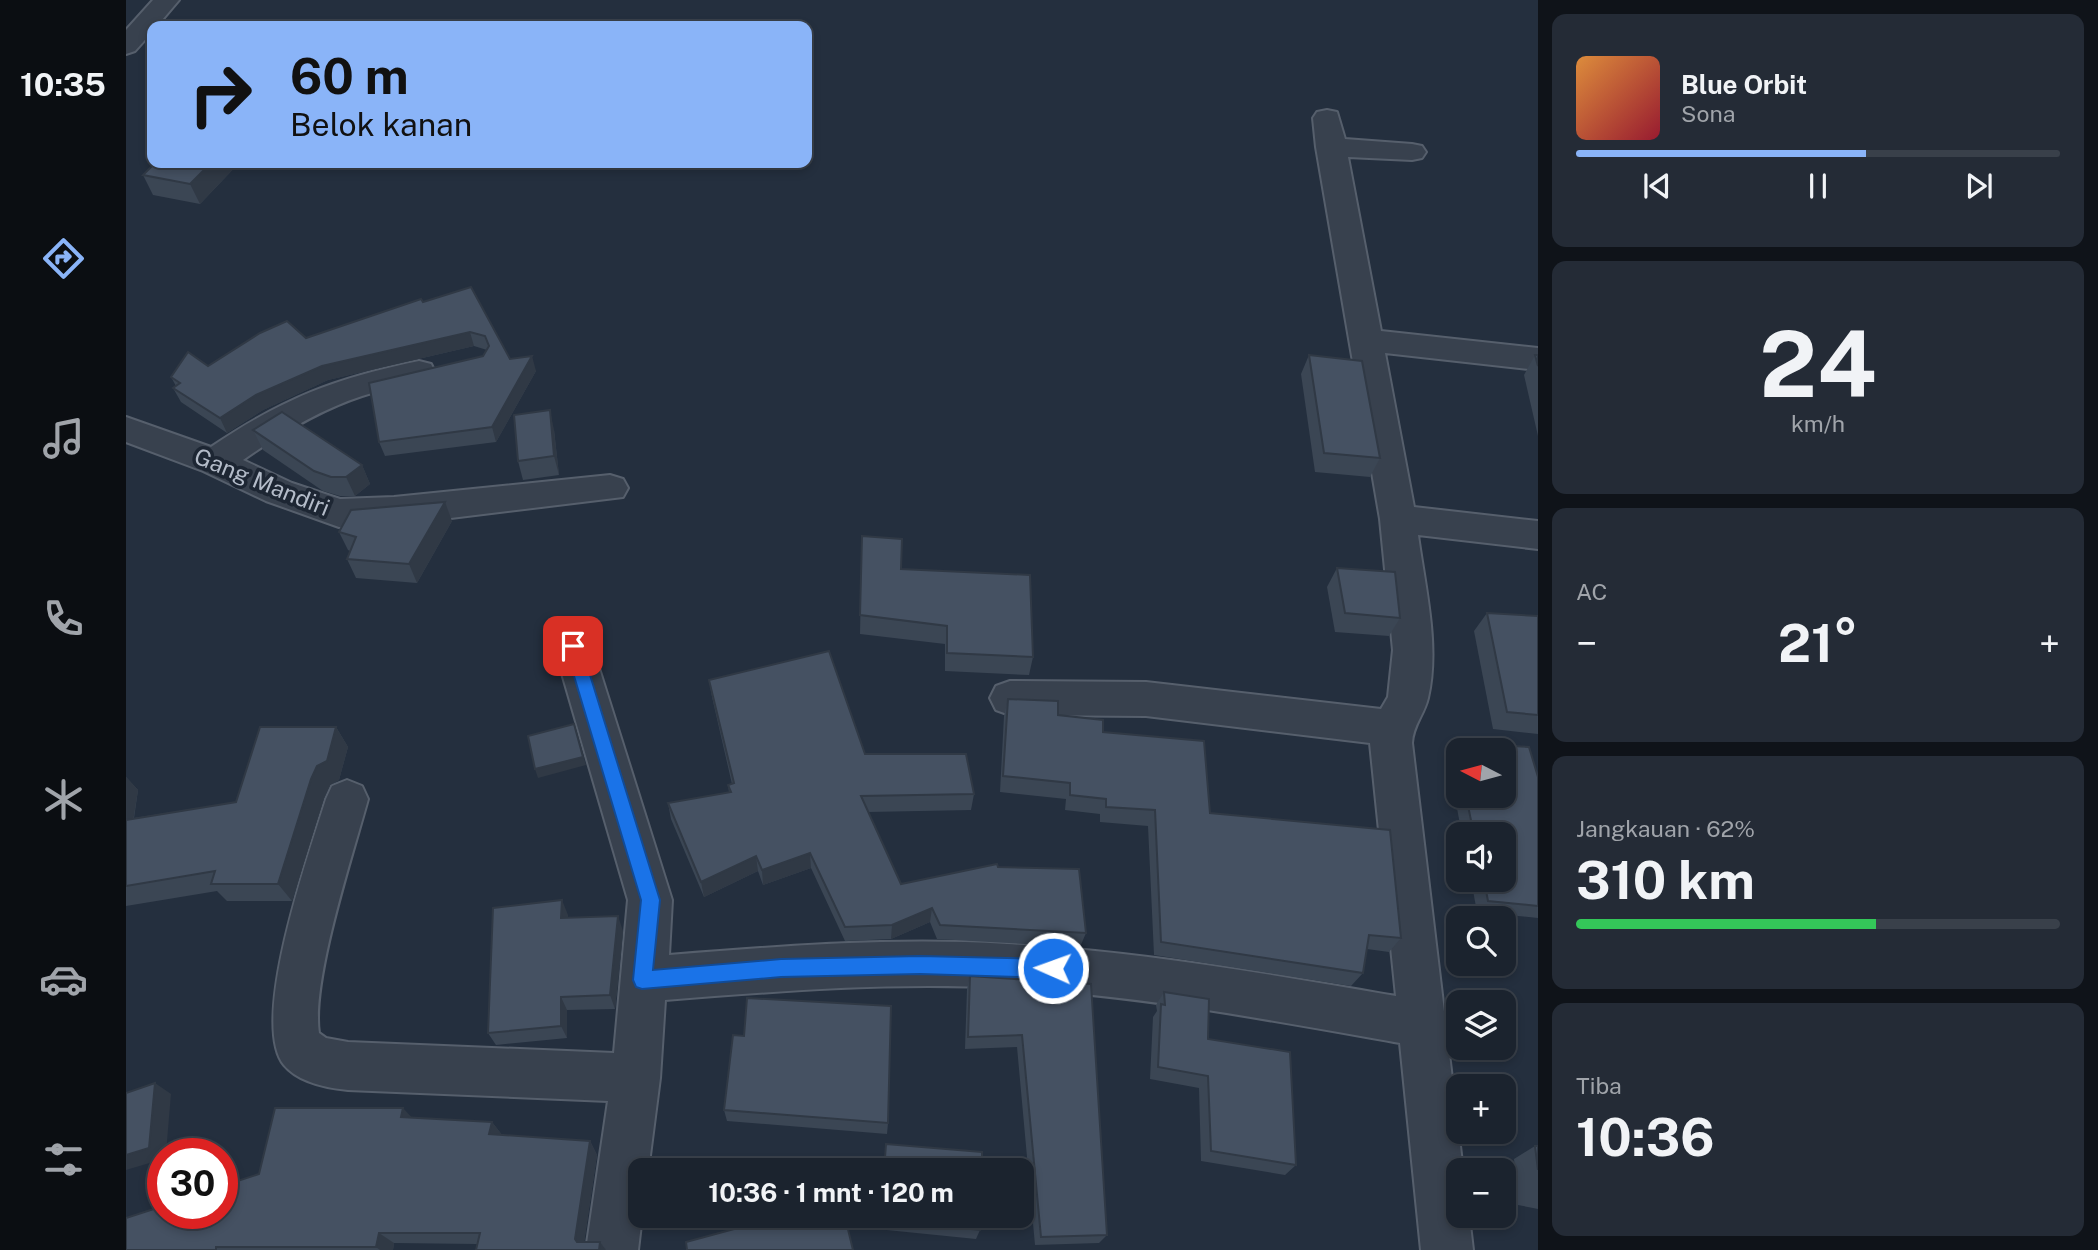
<!DOCTYPE html>
<html lang="id">
<head>
<meta charset="utf-8">
<style>
  :root { --surface:#1b232e; --page:#242b36; --text:#f1f3f6; --muted:#a0a4aa; --line:#39404a; --accent:#8ab4f8 }
  body { margin:0; font-family:"Public Sans",sans-serif; background:var(--page); color:var(--text); height:100vh; display:flex; flex-direction:column; font-size:26px; white-space:nowrap }
  * { box-sizing:border-box; margin:0 }
  p { font-size:23px; color:var(--muted) }
  .icon { flex:none; width:38px; height:38px; fill:none; stroke:currentColor; stroke-width:2; stroke-linecap:round; stroke-linejoin:round }
  .map { position:relative; flex:1; overflow:hidden }
  .sheet { display:flex; flex-direction:column; gap:14px; padding:14px; background:#0f1319; width:560px }
  .sheet>* { flex:none }
  .top-card { position:absolute; left:21px; top:21px; width:665px; height:147px; border-radius:14px; box-shadow:0 4px 10px #0003,0 0 0 2px var(--line); background:#8ab4f8; color:#111; overflow:hidden }
  .needle { width:46px; rotate:276deg }
  .tools { position:absolute; left:1320px; top:738px; display:grid; gap:14px }
  .tools a { display:grid; place-items:center; width:70px; height:70px; border-radius:14px; background:var(--surface); box-shadow:0 4px 10px #0003,0 0 0 2px var(--line); font-size:35px }
  .speed { position:absolute; left:21px; top:1138px; display:flex; gap:14px; font-size:35px; font-weight:700; text-align:center }
  .speed>* { display:grid; place-content:center; width:91px; height:91px; border-radius:50%; background:var(--surface); box-shadow:0 4px 10px #0003,0 0 0 2px var(--line); line-height:1 }
  .speed .limit { border:10px solid #d22; background:#fff; color:#111 }
  .pin { position:absolute; display:grid; place-items:center; width:60px; height:60px; color:#fff; margin:-30px; border-radius:14px; box-shadow:0 4px 10px #0006 }
  .me { position:absolute; width:77px; margin:-38px; rotate:272deg; stroke-linejoin:round; filter:drop-shadow(0 0 5px #0008) }
  .turn { display:flex; align-items:center; gap:24px; height:147px; padding:0 28px; font-size:32px }
  .turn .icon { width:91px; height:91px; stroke-width:2.5 }
  .turn b { display:block; font-size:49px; line-height:60px }
  .big { font-size:52px; font-weight:700; line-height:1.1 }
  .sheet .card { flex:1; display:flex; flex-direction:column; justify-content:center; gap:10px; min-width:0; padding:0 24px; border-radius:14px; background:var(--page) }
  .sheet .dial { align-items:center; gap:0 }
  .dial b { font-size:91px; line-height:1 }
  .song { display:flex; align-items:center; gap:21px }
  .cover { width:84px; height:84px; border-radius:10px; background:linear-gradient(135deg,hsl(30 70% 55%),hsl(350 70% 35%)) }
  .played { height:7px; border-radius:4px; background:linear-gradient(90deg,var(--accent) 60%,var(--line) 60%) }
  .keys { display:flex; justify-content:space-around; direction:ltr }
  .heat { display:flex; justify-content:space-between; align-items:center; font-size:38px; direction:ltr }
  .charge { height:10px; border-radius:5px; background:linear-gradient(90deg,#34c759 62%,var(--line) 0) }
  .trip { position:absolute; left:502px; top:1158px; width:406px; height:70px; border-radius:14px; background:var(--surface); box-shadow:0 4px 10px #0003,0 0 0 2px var(--line); font-weight:700; line-height:70px; text-align:center }
  main { display:flex; flex:1; min-height:0 }
  .tab-bar { display:flex; flex-direction:column; width:126px; justify-content:space-around; align-items:center; background:#0b0e12; color:var(--muted) }
  .tab-bar .icon { width:49px; height:49px }
  .tab-bar .active { color:var(--accent) }
  .tab-bar b { font-size:32px; color:var(--text) }
  .map>svg:first-child { display:block }
  .lines { fill:none; stroke-linecap:round; stroke-linejoin:round }
  .minor-casing { stroke:#565f6c; stroke-width:4 }
  .minor { fill:#38414e; fill-rule:evenodd }
  .wall { fill:#3b4654; fill-rule:evenodd }
  .shaded-wall { fill:#303945 }
  .building { fill:#455162; stroke:#303945; stroke-width:2 }
  .route { fill:#1a73e8; stroke:#114b97; stroke-width:2 }
  .labels { text-anchor:middle; stroke-width:7; stroke-linejoin:round; paint-order:stroke }
  .street-label { font-size:23px; fill:#b4bcc9; stroke:#1d2633 }
</style>
</head>
<body>
<main>
<nav class="tab-bar">
<b>10:35</b>
<svg class="icon active" aria-label="directions" viewBox="0 0 24 24"><path d="M12 3l9 9-9 9-9-9zM9 14v-3h6M13 9l2 2-2 2"/></svg>
<svg class="icon" aria-label="music" viewBox="0 0 24 24"><path d="M9 18V5l10-2v13"/><circle cx="6" cy="18" r="3"/><circle cx="16" cy="16" r="3"/></svg>
<svg class="icon" aria-label="phone" viewBox="0 0 24 24"><path d="M5 4h4l2 5-3 2q2 4 5 5l2-3 5 2v4C11 20 4 13 5 4z"/></svg>
<svg class="icon" aria-label="climate" viewBox="0 0 24 24"><path d="M12 3v18M4 7l16 10M4 17L20 7"/></svg>
<svg class="icon" aria-label="car" viewBox="0 0 24 24"><path d="M5 17H2v-5l4-1 3-4h7l3 4 3 1v5h-3M9 17h6M6 11h13"/><circle cx="7" cy="17" r="2"/><circle cx="17" cy="17" r="2"/></svg>
<svg class="icon" aria-label="filters" viewBox="0 0 24 24"><path d="M4 7h16M4 17h16"/><circle cx="9" cy="7" r="2"/><circle cx="15" cy="17" r="2"/></svg>
</nav>
<div class="map">
<svg width="1412" height="1250" viewBox="0 0 1412 1250">
  <rect width="100%" height="100%" fill="#242f3e"/>
  <g class="lines">
    <defs>
      <g id="minor">
        <path d="M27 0H53L31 26H26V32L9 51 0 54V30Z"/>
        <path d="M1201 110 1211 112 1219 139 1286 144 1296 146 1300 152 1296 158 1286 160 1222 157 1255 331 1412 348V370L1259 353 1288 507 1412 521V549L1292 535C1299 587 1314 646 1302 698 1298 715 1287 725 1286 743L1337 1171H1332V1216H1343L1347 1250H1295L1274 1043C1144 1020 1012 995 879 988 766 982 652 991 539 1000L534 1078 522 1171H514L516 1216 512 1250H460L482 1101 222 1090C201 1088 172 1082 158 1065 123 1022 184 851 200 799L206 786 221 780 236 786 242 799C227 854 185 981 193 1033L200 1038 222 1042 488 1053 502 900 428 646 433 635 447 630 461 635 466 646 546 900 543 955C655 946 768 937 881 944 1012 951 1141 974 1270 996L1244 743 1020 716 884 715 870 710 864 698 870 686 884 681 1020 682 1255 709 1262 697 1267 650 1254 519 1190 147 1187 118 1191 112Z"/>
        <path d="M293 361 305 364 309 372 305 380C282 387 258 389 236 396 193 410 154 434 117 460L166 483 214 499 268 497 484 475 497 479 502 488 497 497 268 525 213 527 140 501 77 471 0 442V417L85 447C156 399 209 378 293 361Z"/>
      </g>
    </defs>
    <use href="#minor" class="minor-casing"/>
    <use href="#minor" class="minor"/>
  </g>
  <g class="wall">
    <path d="M113 163 74 204 27 195 17 175Z"/>
    <path d="M345 287 384 359 410 371 370 442 259 456 253 442 357 356 361 350 348 346 202 380 137 410 101 433 55 402 47 388 50 386 45 377 180 338Z"/>
    <path d="M1183 355 1254 458 1244 477 1189 472 1175 374Z"/>
    <path d="M1409 355H1412V436L1398 375Z"/>
    <path d="M127 430 236 465 244 484 229 496H214L197 491 137 450Z"/>
    <path d="M428 430 433 475 397 480 392 461Z"/>
    <path d="M326 521 291 583 230 578 221 559 224 551 222 550 213 532Z"/>
    <path d="M736 536 775 569 907 657 903 675 819 671V644L734 634Z"/>
    <path d="M1211 568 1274 618 1263 636 1209 632 1201 587Z"/>
    <path d="M1361 613 1412 616V734L1367 729 1348 631Z"/>
    <path d="M583 680 739 754 848 794 845 810 742 812 775 884 872 867 960 933 954 947 811 939 804 922 765 939 719 941 685 868 637 885 632 871 578 897 545 819 542 803 603 792 602 785 606 784 586 697Z"/>
    <path d="M882 699 932 715 977 732 1084 813 1275 938 1263 952 1241 949 1237 973 1225 986 1028 955 1022 826 974 822V814L939 810 940 799 874 792 878 716Z"/>
    <path d="M210 727 222 747 213 780 204 785 198 798 166 901H101L91 891 0 906V777L12 790 8 818 110 802Z"/>
    <path d="M1330 743 1412 777V918L1351 912 1345 880H1377V835H1336L1321 755ZM1332 751 1377 796H1332Z"/>
    <path d="M442 915V917L497 931 489 1009 441 1010V1038L370 1045 362 1033Z"/>
    <path d="M844 976 965 984 981 1235 973 1243 909 1245 891 1047 839 1049 841 989Z"/>
    <path d="M1038 992 1082 1039 1170 1165 1159 1175 1075 1161 1073 1088 1024 1079 1027 1017 1031 1011 1030 1005Z"/>
    <path d="M618 1036 762 1123 761 1134 601 1121 598 1110Z"/>
    <path d="M286 1118 366 1122 376 1135 464 1141 471 1155 458 1242H474L480 1250H350L351 1244 268 1243 267 1250H0L133 1174Z"/>
    <path d="M1409 1146H1412V1209L1392 1205 1388 1159Z"/>
    <path d="M656 1216H855L854 1230 850 1239 721 1226Z"/>
  </g>
  <g class="shaded-wall">
    <path d="M85 163H113L74 204 64 184Z"/>
    <path d="M344 332 348 346 202 380 137 410 101 433 94 418 130 395 196 366Z"/>
    <path d="M406 356 410 371 370 442 366 427Z"/>
    <path d="M424 410 428 430 433 475 428 456Z"/>
    <path d="M236 465 244 484 229 496 220 477Z"/>
    <path d="M319 502 326 521 291 583 283 564Z"/>
    <path d="M448 724 460 765 412 778 409 769Z"/>
    <path d="M210 727 222 747 213 780 204 785 198 798 166 901 152 884 185 779Z"/>
    <path d="M0 777 12 790 4 840 0 836Z"/>
    <path d="M684 853 685 868 637 885 636 870Z"/>
    <path d="M630 856 632 871 578 897 575 882Z"/>
    <path d="M436 900 442 915V932L435 918Z"/>
    <path d="M806 908 804 922 765 939 766 925Z"/>
    <path d="M492 916 497 931 489 1009 484 995Z"/>
    <path d="M435 997 441 1010V1038L435 1026Z"/>
    <path d="M29 1083 45 1094 40 1153H37V1159L0 1170V1155Z"/>
    <path d="M277 1108 290 1122 275 1117Z"/>
    <path d="M366 1122 377 1136 363 1134Z"/>
    <path d="M464 1141 471 1155 457 1250 449 1239Z"/>
    <path d="M253 1233 268 1243 267 1250H254L250 1247Z"/>
    <path d="M474 1242 480 1250H473Z"/>
  </g>
  <g class="building">
    <path d="M29 163H85L64 184 17 175Z"/>
    <path d="M345 287 384 359 406 356 366 427 253 442 243 383 357 356 363 346 359 336 344 332 196 366 130 395 94 418 47 388 54 383 45 377 62 352 82 366 134 333 161 321 180 338 295 299 297 302Z"/>
    <path d="M1183 355 1236 361 1254 458 1198 453Z"/>
    <path d="M1409 355H1412V366Z"/>
    <path d="M424 410 428 456 392 461 388 415Z"/>
    <path d="M156 412 236 465 220 477H205L188 471 127 430Z"/>
    <path d="M319 502 283 564 221 559 230 537 213 532 225 510Z"/>
    <path d="M736 536 776 539 775 569 904 575 907 657 821 653V626L734 615Z"/>
    <path d="M1211 568 1269 572 1274 618 1219 613Z"/>
    <path d="M1361 613 1412 616V715L1381 712Z"/>
    <path d="M703 651 739 754H840L848 794 735 796 775 884 871 864 872 867 953 869 960 933 814 925 806 908 766 925 719 927 684 853 636 870 630 856 575 882 542 803 605 792 602 785 608 783 583 680Z"/>
    <path d="M882 699 932 701V715L977 720V732L1078 741 1084 813 1264 830 1275 938 1243 935 1237 973 1035 942 1029 810 980 807V799L944 795V783L877 776Z"/>
    <path d="M448 724 457 757 409 769 402 736Z"/>
    <path d="M134 727H210L201 761 191 766 185 779 152 884H85L89 871 0 886V820L110 802Z"/>
    <path d="M1330 743 1403 747 1412 777V906L1362 901 1358 880H1377V835H1348L1340 796H1377V751H1332V753Z"/>
    <path d="M436 900 435 918 492 916 484 995 435 997V1026L362 1033 367 908Z"/>
    <path d="M844 976 965 984 981 1235 915 1237 896 1035 842 1037Z"/>
    <path d="M1038 992 1083 999 1082 1039 1164 1052 1170 1165 1085 1151 1082 1076 1032 1067 1035 1004 1039 1005Z"/>
    <path d="M621 998 765 1006 762 1123 598 1110 607 1035 618 1036Z"/>
    <path d="M29 1083 23 1148 0 1155V1093Z"/>
    <path d="M149 1108H277L275 1117 366 1122 363 1134 464 1141 449 1239 451 1242H474L473 1250H350L354 1233H253L250 1247H90V1250H0V1218L37 1206V1213H96V1186L133 1174Z"/>
    <path d="M760 1144 856 1152V1171H758Z"/>
    <path d="M1409 1146H1412V1170Z"/>
    <path d="M656 1216H855L854 1230 719 1217 727 1250H561L560 1242Z"/>
  </g>
  <path class="route" d="M447 640 455 646 534 900 527 970 655 959 794 956 927 959 934 962 936 968 934 975 927 978 794 974 655 977 516 989 510 987 507 980 515 900 439 646Z"/>
  <g class="labels">
    <g class="street-label">
      <text transform="translate(136 482) rotate(22)" y="8">Gang Mandiri</text>
    </g>
  </g>
</svg>
<div class="tools">
<a><svg class="needle" viewBox="-14 -14 28 28"><path d="M0-13l5 13h-10z" fill="#e53935"/><path d="M0 13l5-13h-10z" fill="#a0a4aa"/></svg></a>
<a><svg class="icon" aria-label="sound" viewBox="0 0 24 24"><path d="M4 9h4l5-4v14l-5-4H4zM17 9q2 3 0 6"/></svg></a>
<a><svg class="icon" aria-label="search" viewBox="0 0 24 24"><circle cx="10" cy="10" r="6"/><path d="M15 15l6 6"/></svg></a>
<a><svg class="icon" aria-label="layers" viewBox="0 0 24 24"><path d="M12 4l9 5-9 5-9-5zM3 14l9 5 9-5"/></svg></a>
<a>+</a>
<a>−</a>
</div>
<div class="speed"><div class="limit">30</div></div>
<div class="pin" style="left:447px;top:646px;background:#d93025"><svg class="icon" aria-label="arrive" viewBox="0 0 24 24"><path d="M6 21V4h12l-3 4 3 4H6"/></svg></div>
<svg class="me" style="left:927px;top:968px" viewBox="-20 -20 40 40"><circle r="17" fill="#1a73e8" stroke="#fff" stroke-width="3"/><path d="M0-11L8 9 0 5-8 9z" fill="#fff"/></svg>
<div class="trip">10:36 · 1 mnt · 120 m</div>
<div class="top-card">
<div class="turn"><svg class="icon" aria-label="right" viewBox="0 0 24 24"><path d="M7 20v-9h11M14 6l5 5-5 5"/></svg><div><b>60 m</b>Belok kanan</div></div>
</div>
</div>
<section class="sheet">
<div class="card">
<div class="song"><i class="cover"></i><div><b>Blue Orbit</b><p>Sona</p></div></div>
<div class="played"></div>
<div class="keys"><svg class="icon" aria-label="previous" viewBox="0 0 24 24"><path d="M18 5L8 12l10 7zM5 5v14"/></svg><svg class="icon" aria-label="pause" viewBox="0 0 24 24"><path d="M8 5v14M16 5v14"/></svg><svg class="icon" aria-label="next" viewBox="0 0 24 24"><path d="M6 5l10 7-10 7zM19 5v14"/></svg></div>
</div>
<div class="card dial"><b>24</b><p>km/h</p></div>
<div class="card"><p>AC</p>
<div class="heat"><a>−</a><b class="big">21°</b><a>+</a></div>
</div>
<div class="card"><p>Jangkauan · 62%</p><b class="big">310 km</b><div class="charge"></div></div>
<div class="card"><p>Tiba</p><b class="big">10:36</b></div>
</section>
</main>
</body>
</html>
